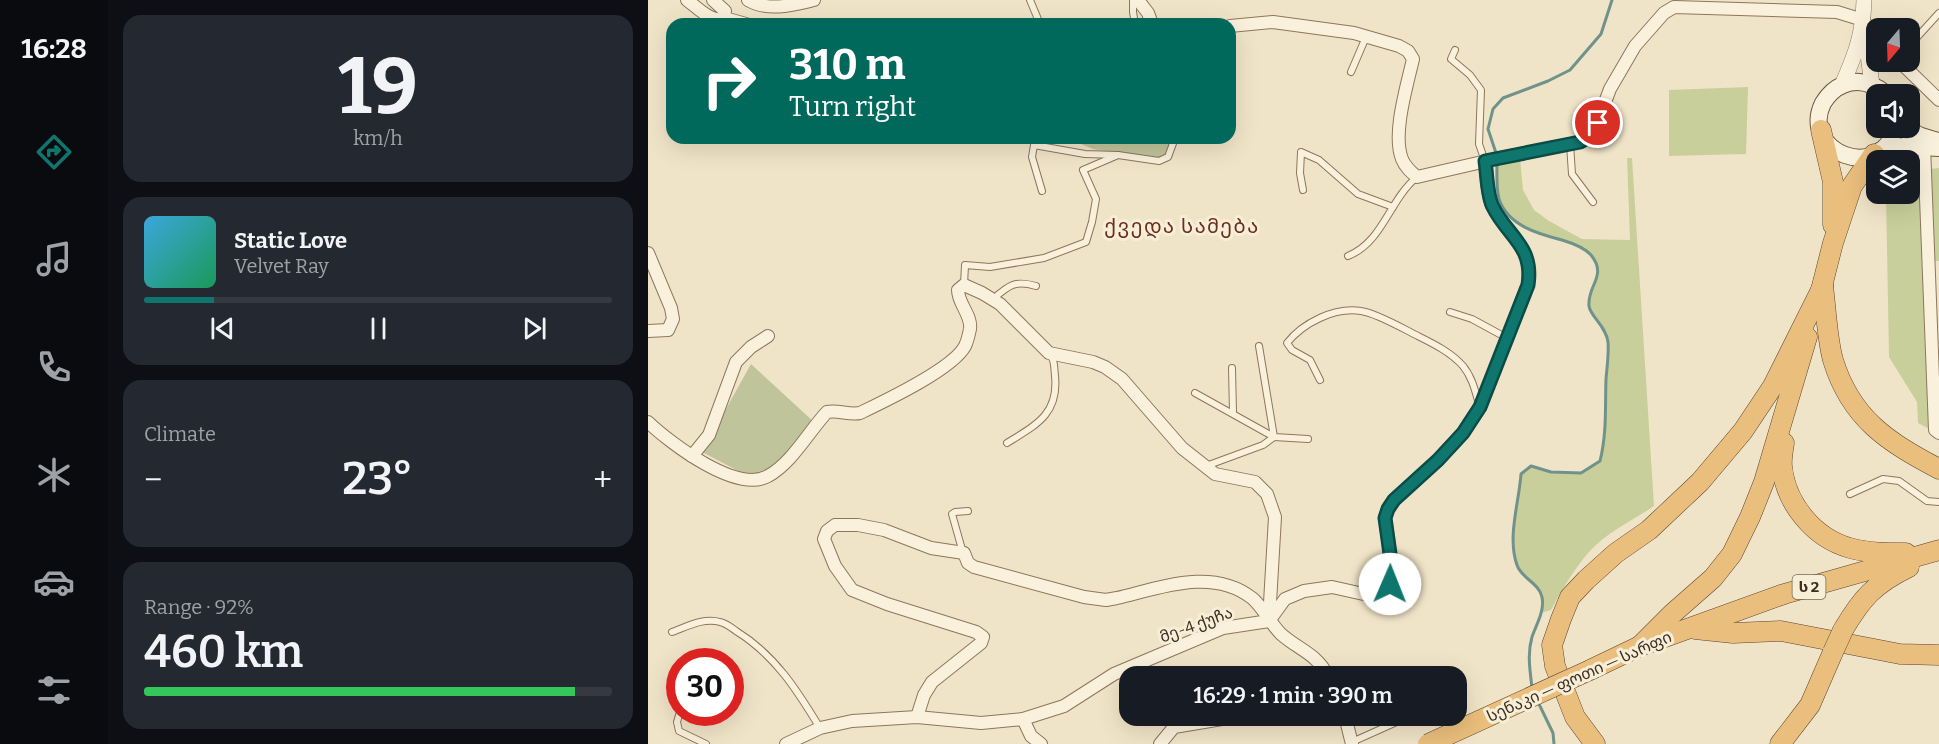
<!DOCTYPE html>
<html lang="en">
<head>
<meta charset="utf-8">
<style>
  :root { --surface:#171b24; --page:#242831; --text:#f1f3f6; --muted:#9ea1a6; --line:#363941; --accent:#0f766e }
  body { margin:0; font-family:Bitter,"Noto Sans Georgian",serif; background:var(--page); color:var(--text); height:100vh; display:flex; flex-direction:column; font-size:22px; white-space:nowrap }
  * { box-sizing:border-box; margin:0 }
  p { font-size:20px; color:var(--muted) }
  .icon { flex:none; width:33px; height:33px; fill:none; stroke:currentColor; stroke-width:2; stroke-linecap:round; stroke-linejoin:round }
  .map { position:relative; flex:1; overflow:hidden }
  .drawer { display:flex; flex-direction:column; gap:15px; padding:15px; background:#0d0f14; width:540px }
  .drawer>* { flex:none }
  .guide { position:absolute; left:18px; top:18px; width:570px; height:126px; border-radius:18px; box-shadow:0 6px 24px #0002; background:#00695c; color:#fff; overflow:hidden }
  .needle { width:39px; rotate:199deg }
  .fabs { position:absolute; left:1218px; top:18px; display:grid; gap:12px }
  .fabs a { display:grid; place-items:center; width:54px; height:54px; border-radius:12px; background:var(--surface); box-shadow:0 6px 24px #0002; font-size:30px }
  .speed { position:absolute; left:18px; top:648px; display:flex; gap:12px; font-size:30px; font-weight:700; text-align:center }
  .speed>* { display:grid; place-content:center; width:78px; height:78px; border-radius:50%; background:var(--surface); box-shadow:0 6px 24px #0002; line-height:1 }
  .speed .limit { border:9px solid #d22; background:#fff; color:#111 }
  .pin { position:absolute; display:grid; place-items:center; width:51px; height:51px; color:#fff; margin:-26px; border:3px solid #fff; border-radius:50%; box-shadow:0 2px 6px #0007 }
  .me { position:absolute; width:66px; margin:-33px; rotate:1deg; stroke-linejoin:round; filter:drop-shadow(0 0 4px #0008) }
  .turn { display:flex; align-items:center; gap:21px; height:126px; padding:0 24px; font-size:27px }
  .turn .icon { width:78px; height:78px; stroke-width:2.5 }
  .turn b { display:block; font-size:42px; line-height:51px }
  .big { font-size:45px; font-weight:600; line-height:1.1 }
  .drawer .widget { flex:1; display:flex; flex-direction:column; justify-content:center; gap:9px; min-width:0; padding:0 21px; border-radius:18px; background:var(--page) }
  .drawer .dial { align-items:center; gap:0 }
  .dial b { font-size:78px; line-height:1 }
  .song { display:flex; align-items:center; gap:18px }
  .cover { width:72px; height:72px; border-radius:9px; background:linear-gradient(135deg,hsl(200 70% 55%),hsl(150 70% 35%)) }
  .played { height:6px; border-radius:3px; background:linear-gradient(90deg,var(--accent) 15%,var(--line) 15%) }
  .keys { display:flex; justify-content:space-around; direction:ltr }
  .heat { display:flex; justify-content:space-between; align-items:center; font-size:33px; direction:ltr }
  .charge { height:9px; border-radius:4px; background:linear-gradient(90deg,#34c759 92%,var(--line) 0) }
  .trip { position:absolute; left:471px; top:666px; width:348px; height:60px; border-radius:18px; background:var(--surface); box-shadow:0 6px 24px #0002; font-weight:600; line-height:60px; text-align:center }
  main { display:flex; flex:1; min-height:0 }
  .menu { display:flex; flex-direction:column; width:108px; justify-content:space-around; align-items:center; background:#090b0e; color:var(--muted) }
  .menu .icon { width:42px; height:42px }
  .menu .selected { color:var(--accent) }
  .menu b { font-size:27px; color:var(--text) }
  .map>svg:first-child { display:block }
  .green { fill:#c9cf9b }
  .cemetery { fill:#bfc49a }
  .lines { fill:none; stroke-linecap:round; stroke-linejoin:round }
  .stream { stroke:#6f938a; stroke-width:3 }
  .service-casing { stroke:#8d765c; stroke-width:8 }
  .minor-casing { stroke:#8d765c; stroke-width:14 }
  .tertiary-casing { stroke:#8d765c; stroke-width:16 }
  .secondary-casing { stroke:#6f573f; stroke-width:18 }
  .trunk-casing { stroke:#5b4430; stroke-width:21 }
  .service { stroke:#faf1dc; stroke-width:6 }
  .minor { stroke:#faf1dc; stroke-width:12 }
  .tertiary { stroke:#faf1dc; stroke-width:15 }
  .secondary { stroke:#faf1dc; stroke-width:16 }
  .trunk { stroke:#eabe7c; stroke-width:20 }
  .trunk-bridge-casing { stroke:#5b4430; stroke-width:21; stroke-linecap:butt }
  .trunk-bridge { stroke:#eabe7c; stroke-width:20 }
  .route-casing { stroke:#0a4d48; stroke-width:15 }
  .route { stroke:#0f766e; stroke-width:10 }
  .labels { text-anchor:middle; stroke-width:6; stroke-linejoin:round; paint-order:stroke }
  .shield { fill:#f7eed8; stroke:#756857; stroke-width:1.5 }
  .shield-label { font-size:15px; font-weight:bold; fill:#3d2e20 }
  .street-label { font-size:16px; fill:#3d2e20; stroke:#f7eed8 }
  .quarter-label { font-size:20px; letter-spacing:1.5px; fill:#6b2e1e; stroke:#f7eed8 }
</style>
</head>
<body>
<main>
<nav class="menu">
<b>16:28</b>
<svg class="icon selected" aria-label="directions" viewBox="0 0 24 24"><path d="M12 3l9 9-9 9-9-9zM9 14v-3h6M13 9l2 2-2 2"/></svg>
<svg class="icon" aria-label="music" viewBox="0 0 24 24"><path d="M9 18V5l10-2v13"/><circle cx="6" cy="18" r="3"/><circle cx="16" cy="16" r="3"/></svg>
<svg class="icon" aria-label="phone" viewBox="0 0 24 24"><path d="M5 4h4l2 5-3 2q2 4 5 5l2-3 5 2v4C11 20 4 13 5 4z"/></svg>
<svg class="icon" aria-label="climate" viewBox="0 0 24 24"><path d="M12 3v18M4 7l16 10M4 17L20 7"/></svg>
<svg class="icon" aria-label="car" viewBox="0 0 24 24"><path d="M5 17H2v-5l4-1 3-4h7l3 4 3 1v5h-3M9 17h6M6 11h13"/><circle cx="7" cy="17" r="2"/><circle cx="17" cy="17" r="2"/></svg>
<svg class="icon" aria-label="filters" viewBox="0 0 24 24"><path d="M4 7h16M4 17h16"/><circle cx="9" cy="7" r="2"/><circle cx="15" cy="17" r="2"/></svg>
</nav>
<section class="drawer">
<div class="widget dial"><b>19</b><p>km/h</p></div>
<div class="widget">
<div class="song"><i class="cover"></i><div><b>Static Love</b><p>Velvet Ray</p></div></div>
<div class="played"></div>
<div class="keys"><svg class="icon" aria-label="previous" viewBox="0 0 24 24"><path d="M18 5L8 12l10 7zM5 5v14"/></svg><svg class="icon" aria-label="pause" viewBox="0 0 24 24"><path d="M8 5v14M16 5v14"/></svg><svg class="icon" aria-label="next" viewBox="0 0 24 24"><path d="M6 5l10 7-10 7zM19 5v14"/></svg></div>
</div>
<div class="widget"><p>Climate</p>
<div class="heat"><a>−</a><b class="big">23°</b><a>+</a></div>
</div>
<div class="widget"><p>Range · 92%</p><b class="big">460 km</b><div class="charge"></div></div>
</section>
<div class="map">
<svg width="1291" height="744" viewBox="0 0 1291 744">
  <rect width="100%" height="100%" fill="#f0e4c8"/>
  <g class="green">
    <path d="M1100 87 1098 154 1021 156V90Z"/>
    <path d="M872 158 875 190 886 210 901 221 934 239 982 240 979 158H984L1006 506C985 520 958 533 941 552 926 569 914 590 903 610L893 613C894 595 892 589 878 576 875 573 871 570 869 566 859 543 871 500 873 474L883 466 903 472 933 473 952 461 957 439 960 341 954 325 942 310 941 295 949 279 948 263 940 252 922 242 895 235 873 226 860 213 851 199 848 161Z"/>
    <path d="M1291 168V261H1287L1281 169Z"/>
    <path d="M1262 185 1271 186 1283 430 1270 423 1269 402 1241 357 1238 194H1262Z"/>
  </g>
  <g class="cemetery">
    <path d="M419 138H524L521 151 511 160 445 149Z"/>
    <path d="M103 364 166 422 150 446 118 474H96L54 452Z"/>
  </g>
  <g class="lines">
    <g class="stream">
      <path d="M849 156 840 129 845 109 855 98 900 81 922 70 953 34 964 0"/>
      <path d="M849 163C849 174 848 188 851 199 860 226 891 234 914 240 924 243 936 247 943 255 960 276 939 285 941 306 942 316 958 326 960 342 961 353 959 367 958 379 957 407 959 433 952 461L933 473 903 472 883 466 873 474C871 503 859 537 869 565 873 578 891 583 894 597 897 611 888 625 884 637 879 654 882 670 884 688"/>
      <path d="M890 702 905 733 906 744"/>
    </g>
    <defs>
      <g id="service">
        <path d="M382 0 392 24"/>
        <path d="M485 0V12L487 24"/>
        <path d="M77 15 109 24"/>
        <path d="M1262 45 1291 13"/>
        <path d="M807 50 803 59 822 75 833 90 831 144 837 161"/>
        <path d="M703 72 718 37"/>
        <path d="M163 139 164 138"/>
        <path d="M922 144 924 174 945 202"/>
        <path d="M655 190 652 173 653 152 671 160 710 194 745 207"/>
        <path d="M394 191 384 157 386 145 437 154 470 155 511 161 520 157 527 138"/>
        <path d="M700 256C735 242 741 200 769 177"/>
        <path d="M316 285 317 265 342 267 396 258 438 242 444 222 448 199 435 170 470 155"/>
        <path d="M345 299C361 285 367 280 388 286"/>
        <path d="M802 312 824 319 859 338"/>
        <path d="M611 346 626 437 660 439"/>
        <path d="M584 368 585 413"/>
        <path d="M672 380 662 360 644 350 639 343C655 323 686 307 713 311 728 313 754 328 768 335 784 343 803 352 815 366 824 377 827 390 831 404"/>
        <path d="M547 393 626 437 615 445 558 466"/>
        <path d="M359 443C388 425 411 414 407 376 406 367 407 360 401 353"/>
        <path d="M1202 494 1235 479 1251 481 1279 501 1291 502"/>
        <path d="M315 553 304 514 307 512 320 511"/>
        <path d="M24 632C38 627 56 617 72 622 78 623 84 628 88 631 127 655 149 690 172 728"/>
        <path d="M808 695 814 692"/>
        <path d="M32 712 29 722 31 731 58 744"/>
        <path d="M704 742 762 716"/>
      </g>
      <g id="minor">
        <path d="M39 0C49 7 62 22 75 19L77 11 65 0"/>
        <path d="M100 0C120 12 145 5 166 0"/>
        <path d="M490 0 500 13 504 24"/>
        <path d="M582 26 625 22 706 33 751 46 760 51 765 59C759 86 744 134 754 159 757 167 763 172 769 177L847 159 932 142 945 134 962 89 987 46 1016 13 1026 7 1189 12 1215 20 1228 38"/>
        <path d="M1252 62 1291 100"/>
        <path d="M1276 146 1287 430 1291 433"/>
        <path d="M0 253 23 308 25 319 20 330 0 331"/>
        <path d="M0 422C22 443 89 494 120 476 144 463 161 431 179 412 190 410 201 415 212 413 237 401 305 369 317 346 319 342 321 334 322 329 324 315 310 304 310 290L316 285 334 293 352 304 401 353 445 362 457 367 474 379 534 448 567 474 607 482 619 494 627 517 621 620"/>
        <path d="M44 456 61 435 88 362 103 347 120 336"/>
        <path d="M697 716 704 744"/>
        <path d="M269 717 276 695 284 682 333 643 335 637 328 632 239 604 204 590 187 566 176 539 179 531 187 525H210L236 530 283 548 316 553 320 563 326 567 436 597 458 600 469 598C512 588 564 567 604 598 615 607 622 623 633 634 651 650 668 653 680 676"/>
        <path d="M375 719 383 736 393 744"/>
        <path d="M138 744 172 728 204 721 269 717 333 723 375 719 416 706 466 674 575 628 621 621 637 599 656 591 684 587 720 595 735 592 742 583 744 568 737 518 740 509 746 500 790 460 815 433 832 407 880 285C886 246 860 237 845 207 839 197 839 174 837 161"/>
        <path d="M512 744 526 727 574 719"/>
      </g>
      <g id="tertiary">
        <path d="M1217 32 1224 85"/>
        <path d="M1194 85C1208 53 1215 35 1216 0"/>
      </g>
      <g id="secondary">
        <path d="M1238 94C1226 84 1211 78 1195 85 1187 88 1180 95 1175 103 1151 152 1233 184 1247 128"/>
        <path d="M1257 128 1273 136 1290 141"/>
        <path d="M1233 150 1255 146 1291 148"/>
      </g>
      <g id="trunk">
        <path d="M1173 130 1185 182V225"/>
        <path d="M1175 286C1178 309 1179 338 1185 360 1203 419 1240 442 1291 469"/>
        <path d="M1171 298 1185 243 1204 186 1226 154"/>
        <path d="M1136 443C1135 451 1133 459 1134 467 1138 504 1166 538 1202 548 1220 553 1240 553 1258 553"/>
        <path d="M1047 629 1085 633 1133 631 1252 654 1291 655"/>
        <path d="M1195 630C1214 598 1226 584 1261 567"/>
        <path d="M992 646 1024 614 1065 578 1084 554 1102 517 1116 482 1159 337"/>
        <path d="M942 670 992 646 1136 594 1291 550"/>
        <path d="M947 744 927 717 907 666 904 645 913 619 922 597 938 580 968 553 1001 530 1052 482 1095 431 1125 386 1175 286"/>
        <path d="M1132 744 1162 705 1185 652"/>
      </g>
    </defs>
    <use href="#service" class="service-casing"/>
    <use href="#minor" class="minor-casing"/>
    <use href="#tertiary" class="tertiary-casing"/>
    <use href="#secondary" class="secondary-casing"/>
    <use href="#trunk" class="trunk-casing"/>
    <use href="#service" class="service"/>
    <use href="#minor" class="minor"/>
    <use href="#tertiary" class="tertiary"/>
    <use href="#secondary" class="secondary"/>
    <use href="#trunk" class="trunk"/>
    <defs>
      <g id="trunk-bridge">
        <path d="M1185 652 1195 630"/>
        <path d="M780 744 942 670"/>
      </g>
    </defs>
    <use href="#trunk-bridge" class="trunk-bridge-casing"/>
    <use href="#trunk-bridge" class="trunk-bridge"/>
  </g>
  <g class="lines">
    <defs>
      <path id="route" d="M742 584 744 568 737 518 740 509 746 500 790 460 815 433 832 407 880 285C886 246 860 237 845 207 839 196 839 174 837 161L932 142 945 134 950 123"/>
    </defs>
    <use href="#route" class="route-casing"/>
    <use href="#route" class="route"/>
  </g>
  <g class="labels">
    <rect class="shield" x="1144.5" y="575" width="33" height="24" rx="4.5"/>
    <g class="shield-label">
      <text x="1161" y="592">ს 2</text>
    </g>
    <g class="street-label">
      <text transform="translate(548 624) rotate(-20)" y="6">მე-4 ქუჩა</text>
      <text transform="translate(931 676) rotate(-24)" y="6">სენაკი — ფოთი — სარფი</text>
    </g>
    <g class="quarter-label">
      <text x="534" y="233">ქვედა სამება</text>
    </g>
  </g>
</svg>
<div class="fabs">
<a><svg class="needle" viewBox="-14 -14 28 28"><path d="M0-13l5 13h-10z" fill="#e53935"/><path d="M0 13l5-13h-10z" fill="#9ea1a6"/></svg></a>
<a><svg class="icon" aria-label="sound" viewBox="0 0 24 24"><path d="M4 9h4l5-4v14l-5-4H4zM17 9q2 3 0 6"/></svg></a>
<a><svg class="icon" aria-label="layers" viewBox="0 0 24 24"><path d="M12 4l9 5-9 5-9-5zM3 14l9 5 9-5"/></svg></a>
</div>
<div class="speed"><div class="limit">30</div></div>
<div class="pin" style="left:950px;top:123px;background:#d93025"><svg class="icon" aria-label="arrive" viewBox="0 0 24 24"><path d="M6 21V4h12l-3 4 3 4H6"/></svg></div>
<svg class="me" style="left:742px;top:584px" viewBox="-20 -20 40 40"><circle r="19" fill="#fff"/><path d="M0-13L10 11 0 6-10 11z" fill="#0f766e"/></svg>
<div class="trip">16:29 · 1 min · 390 m</div>
<div class="guide">
<div class="turn"><svg class="icon" aria-label="right" viewBox="0 0 24 24"><path d="M7 20v-9h11M14 6l5 5-5 5"/></svg><div><b>310 m</b>Turn right</div></div>
</div>
</div>
</main>
</body>
</html>
